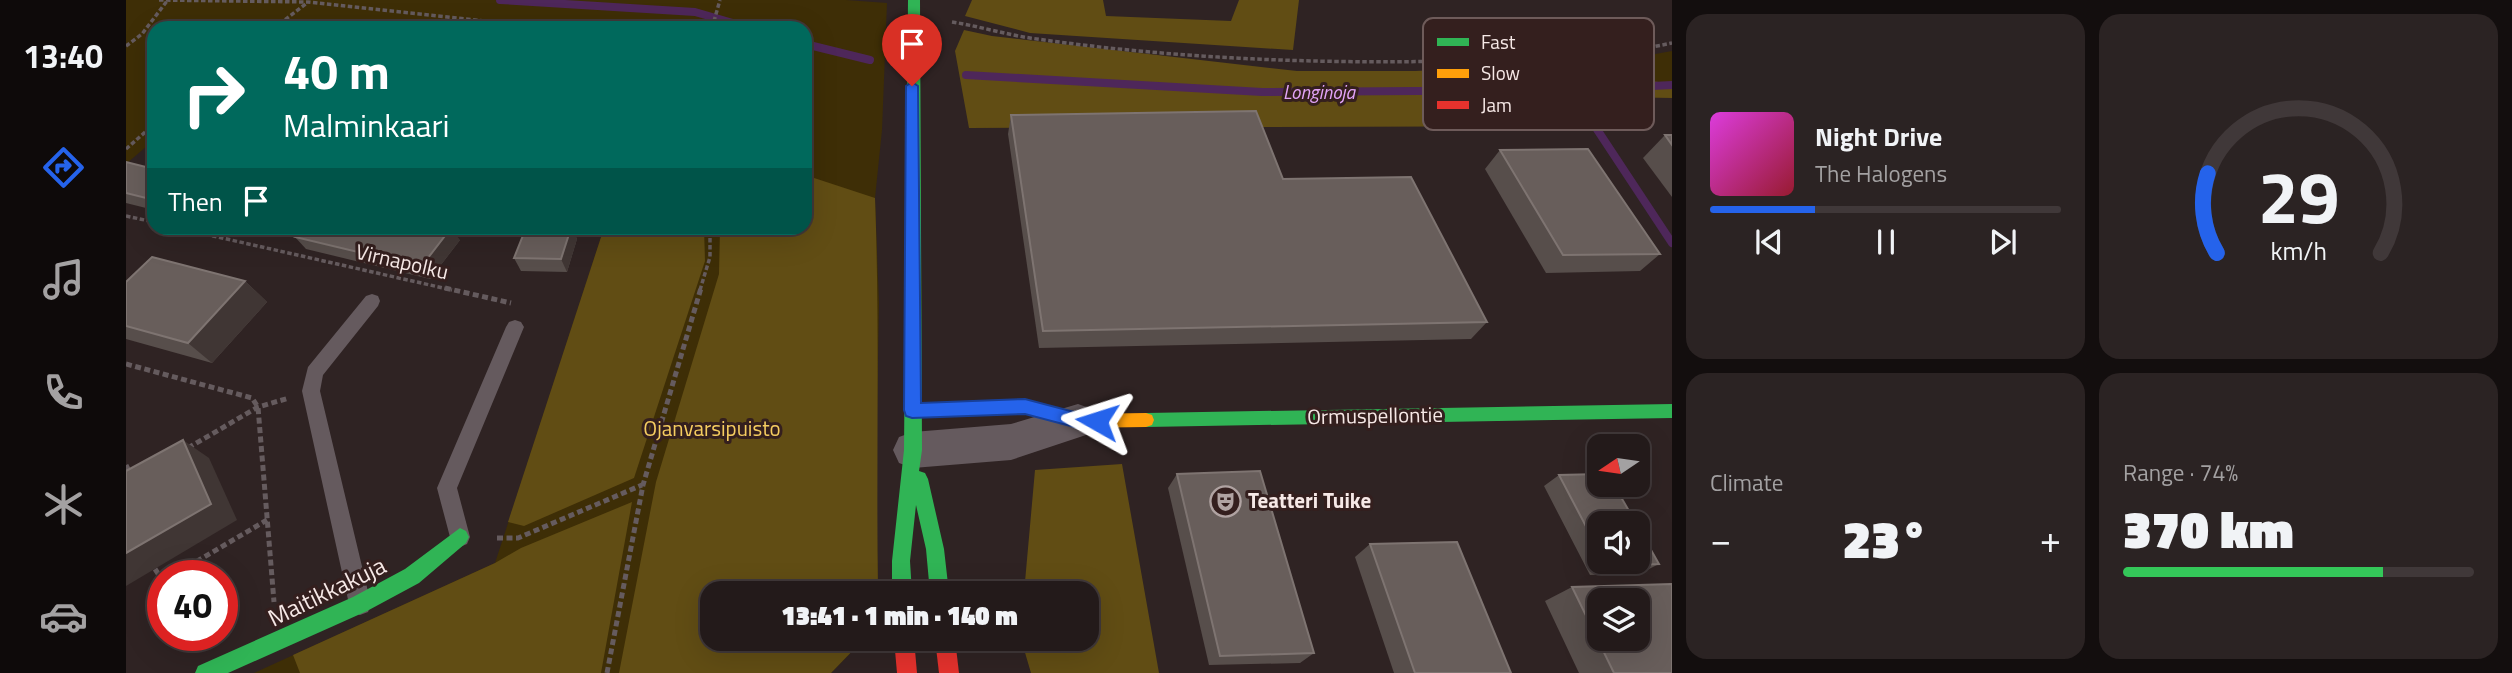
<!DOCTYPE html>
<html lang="en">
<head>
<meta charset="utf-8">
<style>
  :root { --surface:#231a1a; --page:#2b2323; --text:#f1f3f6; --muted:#a3a1a2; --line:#403839; --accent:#2563eb }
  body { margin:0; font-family:"Titillium Web",sans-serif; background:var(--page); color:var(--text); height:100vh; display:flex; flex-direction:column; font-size:26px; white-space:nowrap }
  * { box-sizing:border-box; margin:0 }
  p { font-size:23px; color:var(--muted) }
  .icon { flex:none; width:38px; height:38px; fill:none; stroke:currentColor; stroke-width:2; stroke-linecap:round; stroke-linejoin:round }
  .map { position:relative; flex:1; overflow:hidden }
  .drawer { display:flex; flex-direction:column; gap:14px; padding:14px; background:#130e0e; width:840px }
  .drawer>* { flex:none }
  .hud { position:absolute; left:21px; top:21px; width:665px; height:214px; border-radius:21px; box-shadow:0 7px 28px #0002,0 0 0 2px var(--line); background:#00695c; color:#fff; overflow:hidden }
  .needle { width:46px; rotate:257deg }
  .tools { position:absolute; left:1461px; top:434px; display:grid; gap:14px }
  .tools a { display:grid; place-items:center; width:63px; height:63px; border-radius:14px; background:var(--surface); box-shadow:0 7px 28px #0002,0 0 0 2px var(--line); font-size:35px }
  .speed { position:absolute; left:21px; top:560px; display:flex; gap:14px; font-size:35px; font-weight:700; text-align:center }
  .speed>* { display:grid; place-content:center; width:91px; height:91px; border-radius:50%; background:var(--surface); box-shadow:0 7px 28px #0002,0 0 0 2px var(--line); line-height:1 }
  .speed .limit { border:10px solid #d22; background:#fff; color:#111 }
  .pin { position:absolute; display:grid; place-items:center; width:60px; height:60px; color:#fff; margin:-72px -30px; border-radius:50% 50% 50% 0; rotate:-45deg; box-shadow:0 0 7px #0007 }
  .pin .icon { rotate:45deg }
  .me { position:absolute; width:77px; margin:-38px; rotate:276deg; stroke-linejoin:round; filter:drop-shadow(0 0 5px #0008) }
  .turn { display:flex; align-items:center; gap:24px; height:147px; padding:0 21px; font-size:32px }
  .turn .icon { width:91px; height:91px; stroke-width:2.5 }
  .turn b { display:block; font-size:49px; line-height:60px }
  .then { display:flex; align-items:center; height:66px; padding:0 21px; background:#0003; gap:14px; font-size:26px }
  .big { font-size:52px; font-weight:800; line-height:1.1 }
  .drawer .widget { flex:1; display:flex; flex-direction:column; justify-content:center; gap:10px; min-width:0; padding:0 24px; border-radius:21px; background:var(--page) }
  .drawer .dial { align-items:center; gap:0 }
  .dial svg { height:182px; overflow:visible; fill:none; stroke:var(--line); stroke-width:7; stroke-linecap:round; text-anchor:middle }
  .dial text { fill:var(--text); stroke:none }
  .song { display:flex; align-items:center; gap:21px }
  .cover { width:84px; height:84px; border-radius:10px; background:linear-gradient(135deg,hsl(300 70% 55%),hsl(350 70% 35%)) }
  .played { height:7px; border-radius:4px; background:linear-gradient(90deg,var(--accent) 30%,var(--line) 30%) }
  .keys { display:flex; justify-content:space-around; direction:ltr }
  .heat { display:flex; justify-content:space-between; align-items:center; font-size:38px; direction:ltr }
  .charge { height:10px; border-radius:5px; background:linear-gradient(90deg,#34c759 74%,var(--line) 0) }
  .drawer .tiles { flex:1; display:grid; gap:14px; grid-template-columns:repeat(2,1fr) }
  .trip { position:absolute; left:574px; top:581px; width:399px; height:70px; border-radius:21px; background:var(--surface); box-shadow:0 7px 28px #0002,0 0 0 2px var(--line); font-weight:800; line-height:70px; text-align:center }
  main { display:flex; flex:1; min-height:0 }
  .menu { display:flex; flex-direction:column; width:126px; justify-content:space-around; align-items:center; background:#0e0a0a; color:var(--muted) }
  .menu .icon { width:49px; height:49px }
  .menu .active { color:var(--accent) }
  .menu b { font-size:32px; color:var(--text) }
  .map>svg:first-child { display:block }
  .green { fill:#3e2e06 }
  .forest { fill:#614d14 }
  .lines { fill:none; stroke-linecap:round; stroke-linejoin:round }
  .stream { stroke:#4e275a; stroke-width:8 }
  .path-far1 { stroke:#655b5e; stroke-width:3.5; stroke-dasharray:4.5 2.5; stroke-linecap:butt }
  .path { stroke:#655b5e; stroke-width:5; stroke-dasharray:6 3.5; stroke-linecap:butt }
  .lane { fill:#655a5e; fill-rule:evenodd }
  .street { fill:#655a5e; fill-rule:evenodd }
  .fast { fill:#30b455; fill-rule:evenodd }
  .slow { fill:#ff9f0a; fill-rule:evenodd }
  .jam { fill:#e5322d; fill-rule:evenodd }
  .wall { fill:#574e4b }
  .shaded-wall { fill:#403634 }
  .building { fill:#685e5b; stroke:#7e7471; stroke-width:2; fill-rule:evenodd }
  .route { fill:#2563eb; stroke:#184099; stroke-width:2 }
  .labels { text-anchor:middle; stroke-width:6; stroke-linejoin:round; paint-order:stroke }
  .far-water-label { font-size:19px; font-style:italic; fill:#e3a4f9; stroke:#341f1e }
  .street-label { font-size:21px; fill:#f6e8e6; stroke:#341f1e }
  .park-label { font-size:21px; fill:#f6cd60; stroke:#341f1e }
  .poi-label { font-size:21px; font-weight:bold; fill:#f6e8e6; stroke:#341f1e; text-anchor:start }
  .near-street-label { font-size:24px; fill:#f6e8e6; stroke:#341f1e }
  .key { fill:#341f1e; stroke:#6e5b5a; stroke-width:2 }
  .key-label { font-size:19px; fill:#f6e8e6 }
</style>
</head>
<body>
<main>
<nav class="menu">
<b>13:40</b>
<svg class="icon active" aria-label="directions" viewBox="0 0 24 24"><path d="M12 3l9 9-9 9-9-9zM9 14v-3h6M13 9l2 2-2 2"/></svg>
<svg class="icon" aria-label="music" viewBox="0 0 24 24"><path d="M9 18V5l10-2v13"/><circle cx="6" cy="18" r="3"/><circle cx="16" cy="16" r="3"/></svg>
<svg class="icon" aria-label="phone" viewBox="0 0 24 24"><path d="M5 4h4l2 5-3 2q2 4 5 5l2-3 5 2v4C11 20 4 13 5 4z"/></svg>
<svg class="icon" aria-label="climate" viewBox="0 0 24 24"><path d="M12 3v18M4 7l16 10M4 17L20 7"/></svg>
<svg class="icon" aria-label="car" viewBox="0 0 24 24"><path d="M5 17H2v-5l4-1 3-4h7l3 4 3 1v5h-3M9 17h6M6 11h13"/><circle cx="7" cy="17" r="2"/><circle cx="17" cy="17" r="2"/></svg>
</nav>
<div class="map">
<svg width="1546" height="673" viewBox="0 0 1546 673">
  <rect width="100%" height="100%" fill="#2f2323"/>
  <g class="green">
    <path d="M0 0H720L761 3 756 130 749 198 753 303 750 471 752 593H586V639H738L705 673H128L369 563 478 228H679V28H28V140L0 164Z"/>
    <path d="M1546 51V84L1507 78 1485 62Z"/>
  </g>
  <g class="forest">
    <path d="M846 0H977L980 16 1105 21 1113 0H1173L1167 50 904 33 839 16Z"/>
    <path d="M838 30 866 36 1171 71H1289L1485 62 1507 78 1546 84V98L1433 96 1452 126 843 128 829 51Z"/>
    <path d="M679 175 749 198C754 330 750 461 752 593H586V639H738L705 673H493L530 482 593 274 594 228H679Z"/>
    <path d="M478 228H578L579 261 508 478 398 526 382 522Z"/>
    <path d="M996 464 1033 673H905L895 639H961V593H898L909 470Z"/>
    <path d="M506 502 475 673H174L167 655 369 563 395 548Z"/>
  </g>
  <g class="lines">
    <g class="stream">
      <path d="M374 0 569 12 624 28"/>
      <path d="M679 44 744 60"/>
      <path d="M840 75 1136 92 1445 90 1546 85"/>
      <path d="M1445 90 1546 243"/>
    </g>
    <g class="path-far1">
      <path d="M33 0 182 2 423 28"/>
      <path d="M826 22C852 26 878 34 904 38 1055 60 1209 65 1361 60 1423 57 1485 56 1546 43"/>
      <path d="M148 28 181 3"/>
      <path d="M586 28 594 0"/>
      <path d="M0 46 16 34 41 1"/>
      <path d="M0 149 25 127"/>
      <path d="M0 216 28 222"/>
      <path d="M52 228 326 290"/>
      <path d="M574 290 584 257V228"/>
    </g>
    <g class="path">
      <path d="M319 288 385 303"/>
      <path d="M0 364 126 398 132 407 148 602"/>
      <path d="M62 448 132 407 163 398"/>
      <path d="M0 465 5 475"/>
      <path d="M371 538H392L516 485"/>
      <path d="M29 569 37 581"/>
      <path d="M46 576 141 520"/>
      <path d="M481 673 517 485 575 288"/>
    </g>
    <g class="lane">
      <path d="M246 294 252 296 254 301 252 306 197 375 194 391 245 604 242 612 234 615 226 612 223 604 176 391 182 367 240 296Z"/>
      <path d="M389 320 395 322 398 327 331 488 344 537 341 544 334 547 327 544 324 537 311 488 380 327 383 322Z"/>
    </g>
    <path class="street" d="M952 404 966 409 972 421 966 433 885 460 787 468 773 463 767 450 773 437 787 432 885 424Z"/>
    <g class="fast">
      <path d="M782 0H794L796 450 793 471 799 473 802 479 818 549 823 593H804L800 549 790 505 784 561 786 593H766V561L778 450Z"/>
      <path d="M1546 404V418L1020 427 1014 425 1012 420 1014 415 1020 413Z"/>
      <path d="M334 528 340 531 343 537 340 543 293 583 241 611 102 673H69L72 666 227 597 279 569Z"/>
    </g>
    <path class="slow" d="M899 400 952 414 1020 413 1026 415 1028 420 1026 425 1020 427 952 428 899 414 786 417 780 415 778 410 780 405 786 403Z"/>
    <g class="jam">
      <path d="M768 639H788L791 673H771Z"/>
      <path d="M809 639H829L833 673H813Z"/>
    </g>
  </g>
  <g class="wall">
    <path d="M885 115 1157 179 1361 322 1345 339 913 348 882 134Z"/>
    <path d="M1539 135H1546V197L1517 158Z"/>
    <path d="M1374 150 1534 254 1514 271 1420 273 1359 169Z"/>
    <path d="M0 162 28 169V210L0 203Z"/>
    <path d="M400 228H446L451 239 441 272 395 271 388 258Z"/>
    <path d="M169 237 334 240 304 279 180 249Z"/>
    <path d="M119 281 141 302 86 363 0 339V282Z"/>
    <path d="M1051 474 1188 653 1174 663 1083 665 1042 488Z"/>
    <path d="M1433 475 1474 523V562H1512L1533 564 1515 573 1464 575 1418 486Z"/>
    <path d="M1244 544 1385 673H1268L1229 557Z"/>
    <path d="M1446 587 1546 673H1453L1419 601Z"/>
  </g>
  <g class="shaded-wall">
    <path d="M325 228 334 240 304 279 295 267Z"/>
    <path d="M445 228 451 239 441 272 435 259Z"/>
    <path d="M119 281 141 302 86 363 62 343Z"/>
    <path d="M57 440 83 458 111 520 0 586V553Z"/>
  </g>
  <g class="building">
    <path d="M1130 111 1157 179 1285 177 1361 322 917 331 885 115Z"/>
    <path d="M1539 135H1546V145Z"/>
    <path d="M1462 149 1534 254 1437 255 1374 150Z"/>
    <path d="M0 162 28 169V200L0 193Z"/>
    <path d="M177 228H325L295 267 169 237Z"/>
    <path d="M400 228H445L435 259 388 258Z"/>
    <path d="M26 257 119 281 62 343 0 326V282Z"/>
    <path d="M57 440 85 504 0 553V471Z"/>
    <path d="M1134 471 1188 653 1094 656 1051 474Z"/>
    <path d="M1474 474V485H1488L1510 523H1474V553L1433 475Z"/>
    <path d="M1512 527 1533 564 1481 566 1478 562H1512Z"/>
    <path d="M1331 542 1385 673H1289L1244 544Z"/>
    <path d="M1546 584V673H1488L1446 587ZM1474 600H1512V639H1474Z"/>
  </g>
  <path class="route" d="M786 82 792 86 795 403 899 399 952 413 977 415 980 421 977 426 952 428 899 414 786 418 780 416 778 410 780 86Z"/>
  <defs>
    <symbol id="theatre-ring" viewBox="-11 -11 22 22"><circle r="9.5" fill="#341f1e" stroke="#b0a3a2" stroke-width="1.5"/><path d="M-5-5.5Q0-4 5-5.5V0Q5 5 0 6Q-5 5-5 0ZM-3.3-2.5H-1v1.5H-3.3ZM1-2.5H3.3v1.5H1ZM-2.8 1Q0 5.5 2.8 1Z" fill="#b0a3a2"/></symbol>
  </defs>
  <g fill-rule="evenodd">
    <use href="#theatre-ring" x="1082" y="484" width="35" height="35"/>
  </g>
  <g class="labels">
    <g class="far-water-label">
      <text x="1193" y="99">Longinoja</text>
    </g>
    <g class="street-label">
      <text transform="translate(276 262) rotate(13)" y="7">Virnapolku</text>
      <text transform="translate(1249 416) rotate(-1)" y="7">Ormuspellontie</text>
    </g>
    <g class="park-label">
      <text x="586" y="436">Ojanvarsipuisto</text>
    </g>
    <g class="poi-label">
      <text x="1122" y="508">Teatteri Tuike</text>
    </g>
    <g class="near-street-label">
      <text transform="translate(201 592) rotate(-26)" y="8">Maitikkakuja</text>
    </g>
  </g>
  <rect x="1297" y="18" width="231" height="112" rx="10" class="key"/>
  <rect x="1311" y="38" width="32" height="8" fill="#30b455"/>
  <rect x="1311" y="69" width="32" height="9" fill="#ff9f0a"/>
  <rect x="1311" y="101" width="32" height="8" fill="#e5322d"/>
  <g class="key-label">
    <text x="1355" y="49">Fast</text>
    <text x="1355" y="80">Slow</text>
    <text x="1355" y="112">Jam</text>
  </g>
</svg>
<div class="tools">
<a><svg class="needle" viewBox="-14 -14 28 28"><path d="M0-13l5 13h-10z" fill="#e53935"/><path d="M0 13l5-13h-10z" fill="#a3a1a2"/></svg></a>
<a><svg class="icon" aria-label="sound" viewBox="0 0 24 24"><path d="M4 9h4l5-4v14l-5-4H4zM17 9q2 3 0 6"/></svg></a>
<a><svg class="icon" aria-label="layers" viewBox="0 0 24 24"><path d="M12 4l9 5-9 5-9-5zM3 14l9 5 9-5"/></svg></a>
</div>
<div class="speed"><div class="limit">40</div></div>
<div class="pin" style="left:786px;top:86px;background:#d93025"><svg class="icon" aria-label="arrive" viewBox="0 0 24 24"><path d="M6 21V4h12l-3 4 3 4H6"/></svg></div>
<svg class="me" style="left:971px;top:421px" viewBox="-20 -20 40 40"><path d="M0-17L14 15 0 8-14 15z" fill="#2563eb" stroke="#fff" stroke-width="4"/></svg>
<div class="trip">13:41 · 1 min · 140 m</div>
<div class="hud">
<div class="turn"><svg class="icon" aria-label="right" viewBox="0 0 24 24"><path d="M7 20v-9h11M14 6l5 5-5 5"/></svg><div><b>40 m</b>Malminkaari</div></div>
<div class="then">Then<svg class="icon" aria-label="arrive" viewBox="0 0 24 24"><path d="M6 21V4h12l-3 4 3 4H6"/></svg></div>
</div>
</div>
<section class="drawer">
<div class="tiles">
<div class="widget">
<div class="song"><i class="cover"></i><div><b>Night Drive</b><p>The Halogens</p></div></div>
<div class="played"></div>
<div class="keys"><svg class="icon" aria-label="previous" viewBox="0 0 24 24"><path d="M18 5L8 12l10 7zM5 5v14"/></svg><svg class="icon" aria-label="pause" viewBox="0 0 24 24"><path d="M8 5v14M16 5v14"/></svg><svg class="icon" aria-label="next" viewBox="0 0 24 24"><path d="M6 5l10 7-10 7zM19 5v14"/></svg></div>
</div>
<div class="widget dial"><svg viewBox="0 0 100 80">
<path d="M14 69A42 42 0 1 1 86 69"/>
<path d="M14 69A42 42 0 0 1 10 34" stroke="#2563eb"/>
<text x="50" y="56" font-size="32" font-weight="700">29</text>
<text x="50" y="72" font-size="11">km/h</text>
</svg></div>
<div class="widget"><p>Climate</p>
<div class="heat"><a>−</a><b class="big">23°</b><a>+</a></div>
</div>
<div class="widget"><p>Range · 74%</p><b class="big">370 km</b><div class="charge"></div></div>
</div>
</section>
</main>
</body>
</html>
